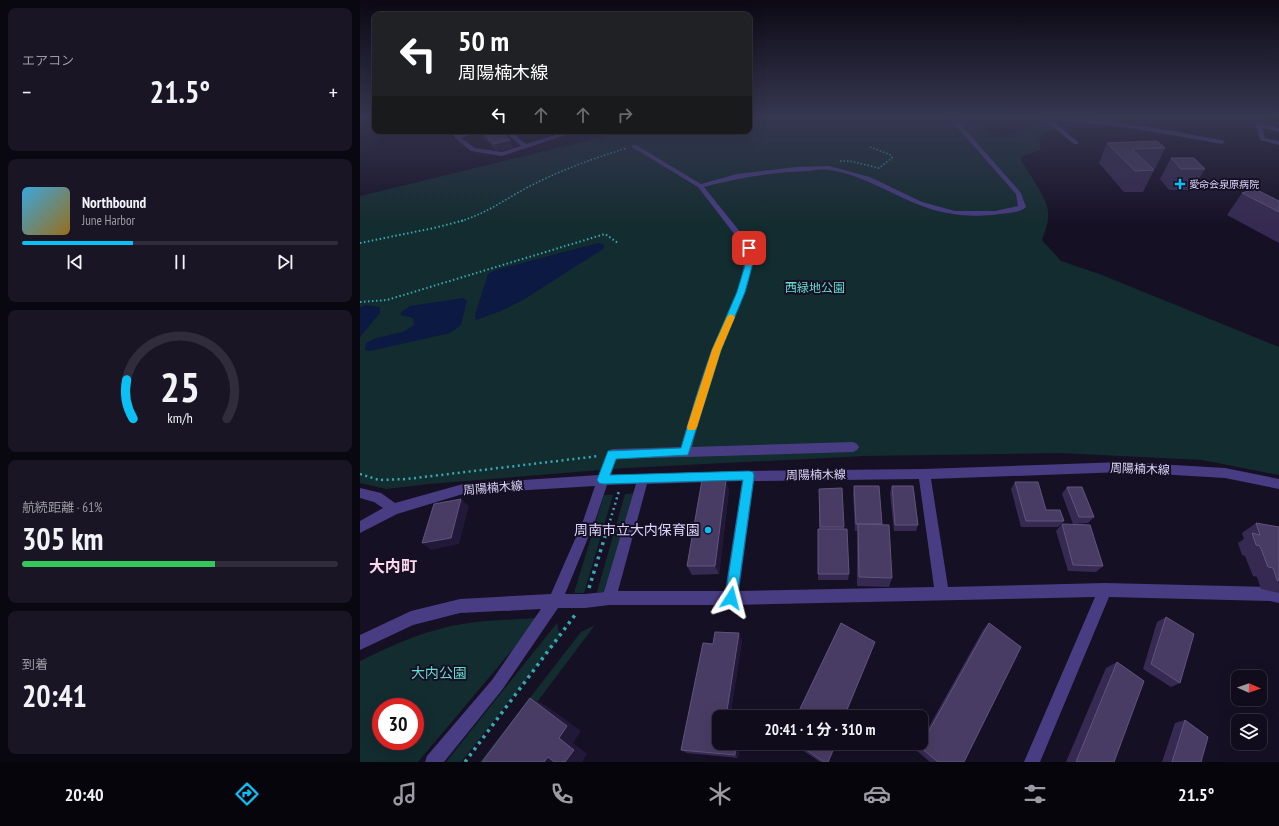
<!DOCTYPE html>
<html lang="ja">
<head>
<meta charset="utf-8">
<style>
  :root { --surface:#100c1c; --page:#191525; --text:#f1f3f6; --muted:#9c9ba3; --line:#302c3b; --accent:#0ac0f5 }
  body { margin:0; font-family:"PT Sans Narrow","Noto Sans JP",sans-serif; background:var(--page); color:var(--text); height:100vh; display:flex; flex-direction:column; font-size:15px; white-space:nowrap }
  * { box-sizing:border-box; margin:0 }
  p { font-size:13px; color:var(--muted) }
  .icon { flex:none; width:22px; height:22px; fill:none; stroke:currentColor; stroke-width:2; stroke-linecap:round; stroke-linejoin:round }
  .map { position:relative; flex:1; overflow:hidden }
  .drawer { display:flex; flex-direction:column; gap:8px; padding:8px; background:#09070f; width:360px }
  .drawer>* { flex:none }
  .hud { position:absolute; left:12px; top:12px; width:380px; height:122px; border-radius:8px; box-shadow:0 4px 16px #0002,0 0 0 1px var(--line); background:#202124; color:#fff; overflow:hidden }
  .needle { width:26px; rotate:92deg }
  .buttons { position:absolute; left:871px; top:670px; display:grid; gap:8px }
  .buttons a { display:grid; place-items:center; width:36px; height:36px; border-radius:8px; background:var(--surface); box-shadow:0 4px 16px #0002,0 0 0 1px var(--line); font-size:20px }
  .speed { position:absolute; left:12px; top:698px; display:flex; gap:8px; font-size:20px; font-weight:700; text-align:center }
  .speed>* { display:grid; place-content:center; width:52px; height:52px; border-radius:50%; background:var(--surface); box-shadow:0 4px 16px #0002,0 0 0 1px var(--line); line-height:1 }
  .speed .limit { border:6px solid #d22; background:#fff; color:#111 }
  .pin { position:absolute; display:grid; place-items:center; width:34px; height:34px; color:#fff; margin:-17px; border-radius:8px; box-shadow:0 2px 6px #0006 }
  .me { position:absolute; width:44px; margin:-22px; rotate:9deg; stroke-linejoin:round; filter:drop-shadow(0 0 3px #0008) }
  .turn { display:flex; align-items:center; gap:14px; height:84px; padding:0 20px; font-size:18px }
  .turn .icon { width:52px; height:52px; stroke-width:2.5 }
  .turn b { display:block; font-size:28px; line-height:34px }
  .lanes { display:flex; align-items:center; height:38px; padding:0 20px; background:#0003; justify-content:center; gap:20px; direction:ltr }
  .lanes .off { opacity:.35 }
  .big { font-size:30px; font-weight:700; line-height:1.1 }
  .drawer .widget { flex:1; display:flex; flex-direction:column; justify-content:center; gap:6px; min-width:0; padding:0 14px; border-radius:8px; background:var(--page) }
  .drawer .dial { align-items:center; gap:0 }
  .dial svg { height:104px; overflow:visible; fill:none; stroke:var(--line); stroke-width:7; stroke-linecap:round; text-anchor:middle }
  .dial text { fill:var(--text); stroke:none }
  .song { display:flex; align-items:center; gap:12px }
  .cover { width:48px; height:48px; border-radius:6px; background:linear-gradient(135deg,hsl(200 70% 55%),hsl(40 70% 35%)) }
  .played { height:4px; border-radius:2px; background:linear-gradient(90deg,var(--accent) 35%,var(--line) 35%) }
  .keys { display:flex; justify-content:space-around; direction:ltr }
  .heat { display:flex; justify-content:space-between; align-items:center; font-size:22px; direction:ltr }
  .charge { height:6px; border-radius:3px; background:linear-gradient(90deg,#34c759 61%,var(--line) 0) }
  .trip { position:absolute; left:352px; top:710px; width:216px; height:40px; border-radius:8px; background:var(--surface); box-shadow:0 4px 16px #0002,0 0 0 1px var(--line); font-weight:700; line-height:40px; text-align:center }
  .tabs { display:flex; height:64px; justify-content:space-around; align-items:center; background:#06050b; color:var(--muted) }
  .tabs .icon { width:28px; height:28px }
  .tabs .selected { color:var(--accent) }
  .tabs b { font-size:18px; color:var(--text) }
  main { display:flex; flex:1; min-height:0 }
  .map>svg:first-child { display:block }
  .green { fill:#132c2f; fill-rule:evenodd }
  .water { fill:#0c1942 }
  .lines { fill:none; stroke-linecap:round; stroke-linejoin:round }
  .path-far3 { stroke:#35aab2; stroke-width:1.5; stroke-dasharray:1.5 2; stroke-linecap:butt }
  .path-far2 { stroke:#35aab2; stroke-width:2; stroke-dasharray:1.5 2.5; stroke-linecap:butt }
  .path-far1 { stroke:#35aab2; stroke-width:2.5; stroke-dasharray:2 3.5; stroke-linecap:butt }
  .path { stroke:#35aab2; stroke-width:3.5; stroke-dasharray:3 4.5; stroke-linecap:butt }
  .minor { fill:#483d82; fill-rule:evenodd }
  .wall { fill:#372a52 }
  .shaded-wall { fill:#221838 }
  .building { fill:#493c64; stroke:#60547c }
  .route { fill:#0ac0f5; stroke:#067d9f }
  .slow { fill:#f59e0b }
  .poi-dot { fill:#0ac0f5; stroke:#161025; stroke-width:1.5 }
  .labels { text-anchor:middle; stroke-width:4; stroke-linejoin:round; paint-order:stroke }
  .far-poi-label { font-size:10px; fill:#dfd6fd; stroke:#161025; text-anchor:start }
  .park-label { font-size:12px; fill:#64dbcc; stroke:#161025 }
  .street-label { font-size:12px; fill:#dfd6fd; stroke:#161025 }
  .near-poi-label { font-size:14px; fill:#dfd6fd; stroke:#161025; text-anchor:end }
  .near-park-label { font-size:14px; fill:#64dbcc; stroke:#161025 }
  .near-neighbourhood-label { font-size:16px; font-weight:bold; fill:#fdd8eb; stroke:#161025 }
</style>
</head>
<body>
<main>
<section class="drawer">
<div class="widget"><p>エアコン</p>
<div class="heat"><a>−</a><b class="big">21.5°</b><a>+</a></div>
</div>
<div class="widget">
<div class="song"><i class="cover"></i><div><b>Northbound</b><p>June Harbor</p></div></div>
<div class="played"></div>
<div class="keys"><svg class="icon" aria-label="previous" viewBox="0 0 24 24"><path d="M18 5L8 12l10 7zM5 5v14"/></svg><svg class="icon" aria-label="pause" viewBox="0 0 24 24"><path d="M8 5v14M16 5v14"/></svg><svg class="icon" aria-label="next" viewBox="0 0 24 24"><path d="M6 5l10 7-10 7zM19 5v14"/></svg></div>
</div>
<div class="widget dial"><svg viewBox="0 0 100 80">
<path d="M14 69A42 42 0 1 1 86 69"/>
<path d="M14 69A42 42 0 0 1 9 39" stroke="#0ac0f5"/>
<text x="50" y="56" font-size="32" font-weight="700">25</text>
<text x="50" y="72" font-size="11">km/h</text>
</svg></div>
<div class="widget"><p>航続距離 · 61%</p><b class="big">305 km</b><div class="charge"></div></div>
<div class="widget"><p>到着</p><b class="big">20:41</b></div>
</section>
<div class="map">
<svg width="919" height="762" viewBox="0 0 919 762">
  <rect width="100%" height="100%" fill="#161025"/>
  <g class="green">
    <path d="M389 118H617L633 135 646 136 687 122 695 128 679 137 681 150 663 156 661 160C669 174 687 197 688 212 689 222 685 231 682 240L701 261 742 275 919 347V475L842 460 700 453 504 456 266 468 69 484 26 489 0 483V196L239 138 258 131H389Z"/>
    <path d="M278 493 251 592H237L265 494Z"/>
    <path d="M244 495H253L224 593H214Z"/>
    <path d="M179 618 58 762H0V661C27 648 54 635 83 628 114 620 147 620 179 618ZM21 707H55V741H21Z"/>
    <path d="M197 623 200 637 101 762H86Z"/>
    <path d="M235 625 132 762H120L221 632Z"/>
  </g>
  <g class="water">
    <path d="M238 243 244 245 243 249 163 300 141 311 116 320 115 315 128 274 136 270Z"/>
    <path d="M103 298 107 300 101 325 90 333 10 351 5 350 6 343 16 338 43 332 54 325 53 318 41 315V312L50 306Z"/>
    <path d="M5 305 20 307V313L0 337V308Z"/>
  </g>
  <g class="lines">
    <g class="path-far3">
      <path d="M480 161H490L519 168 532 158 531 155 510 147"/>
      <path d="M101 221C128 213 148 197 172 185 203 169 235 158 267 148"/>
    </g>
    <g class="path-far2">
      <path d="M0 243 74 228 105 220"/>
      <path d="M0 302 27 300 245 234 258 243"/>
    </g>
    <g class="path-far1">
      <path d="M0 474 19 480 47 479 239 456"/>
      <path d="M247 531 259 491"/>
    </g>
    <g class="path">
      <path d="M229 588 247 530"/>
      <path d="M105 762 215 615"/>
    </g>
    <g class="minor">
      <path d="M589 118H595L661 193 666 207C659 213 649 213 640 214 612 218 583 215 557 204 527 192 502 175 470 170 463 169 455 170 449 171 413 172 378 178 344 187L393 248C394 286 373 318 360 353 349 384 340 415 332 447L493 442 497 444 499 447 497 450 493 452 256 459 251 475 389 471 564 469 763 462 865 468 919 479V489L865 478 763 472 571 479 588 587 745 583 910 587 919 589V603L910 601 749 597 680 762H664L735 597 371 605H249L225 608H198L142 690 84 762H65L67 756 132 680 181 609 100 613 53 625 0 650V635L51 611 100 599 191 594 223 521 235 486 103 494 37 514 0 533V521L23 508 14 502 0 498V488L21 493 35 503 103 484 239 475 248 451 252 449 321 447C330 415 339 383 351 351 365 317 385 286 385 248L338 187 272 147V145H276L341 184 377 174 436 167 469 166 510 177 562 202 595 211H635L658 206 656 194ZM559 479 574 587 379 591 394 481ZM382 481 365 591H258L287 484ZM276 484 244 592 225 594H205L235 521 247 485Z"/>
      <path d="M682 118H689L718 142V144H714Z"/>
      <path d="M691 118C749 118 805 130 862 140L865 142 862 144 765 127 694 120Z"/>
      <path d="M899 123 919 128V132L902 128 905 138 919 141V145L900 140 896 125Z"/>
      <path d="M92 131H98L99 135 113 131H123L101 138 115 148 142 152 161 146 143 131H150L166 144 202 133 199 131H206L209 134 142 156 111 151 95 138Z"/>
    </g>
  </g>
  <g class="wall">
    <path d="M121 131 153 147 137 151 124 138Z"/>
    <path d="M747 143 805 148 795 169H793L794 170 783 192H764L739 163Z"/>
    <path d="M811 158 845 169 832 190H809L800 179Z"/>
    <path d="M882 193 919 201V243L867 215Z"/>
    <path d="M655 482 686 510 704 521 698 527H661L651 489Z"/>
    <path d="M494 486 522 524 532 578 529 587 497 586V531H495L493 493Z"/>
    <path d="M532 486 558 525 556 531H534L530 493Z"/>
    <path d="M707 487 734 517 728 523 713 524 702 494Z"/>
    <path d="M459 489 484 527 489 574 488 580H458V529H459Z"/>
    <path d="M369 490 359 574 332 575 327 566Z"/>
    <path d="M896 523 919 527V593L901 589 897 577 893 576 885 556 882 555 878 543 884 539 882 533Z"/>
    <path d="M702 524 743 566 736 572 708 571 696 531Z"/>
    <path d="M806 617 820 683 811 687 783 669 797 622Z"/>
    <path d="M629 623 604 762H570L556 750 560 743H561V741L623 630Z"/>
    <path d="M382 640 370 717H359V743H380L378 758 327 753 321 750 353 644Z"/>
    <path d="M757 662 754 762H706L746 668Z"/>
    <path d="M825 720 841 762H802L815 723Z"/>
    <path d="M432 743H477L469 762H460Z"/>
    <path d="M487 743H496L494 748Z"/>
  </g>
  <g class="shaded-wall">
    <path d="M150 140 153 147 137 151 134 144Z"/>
    <path d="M366 480 369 490 359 574 355 566Z"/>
    <path d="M101 499 109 506 99 544 71 550 62 543Z"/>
    <path d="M379 633 382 640 370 717H366Z"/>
    <path d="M515 642 513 649 485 717 486 712Z"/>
    <path d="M170 698 185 705 221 731 213 743 227 754 222 762H205L199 738Z"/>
    <path d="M376 743H380L378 758 375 755Z"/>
    <path d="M476 743H477L469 762H468Z"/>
    <path d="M188 757 202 762H184Z"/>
  </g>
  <g class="building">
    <path d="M121 131H141L150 140 134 144Z"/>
    <path d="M797 141 805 148 772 149 794 170 775 171 747 143Z"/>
    <path d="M811 158H834L845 169H821Z"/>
    <path d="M895 189 919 201V212L882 193Z"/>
    <path d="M342 480H366L355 566H327Z"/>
    <path d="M655 482H678L686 510H700L704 521H666Z"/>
    <path d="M494 486H519L522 524H496Z"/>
    <path d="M532 486H553L558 525H535Z"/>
    <path d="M707 487H722L734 517H719Z"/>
    <path d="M482 488 484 527H460L459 489Z"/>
    <path d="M101 499 91 538 62 543 74 504Z"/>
    <path d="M896 523 919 527V581L917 580 913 568 908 567 900 546 896 545 892 533 900 535Z"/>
    <path d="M498 524 529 525 532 578 499 577Z"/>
    <path d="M702 524 730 525 743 566 713 565Z"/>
    <path d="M458 529H487L489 574H458Z"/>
    <path d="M806 617 834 634 820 683 791 664Z"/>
    <path d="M481 623 515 642 486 712 494 717H436Z"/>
    <path d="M629 623 661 647 604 762H578L560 747Z"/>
    <path d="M355 632 379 633 366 717H359V743H376L375 755 321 750 343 643 353 644Z"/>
    <path d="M757 662 784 681 754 762H716Z"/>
    <path d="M170 698 207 726 199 738 214 750 205 762H194L188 757 184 762H122Z"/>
    <path d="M825 720 848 737 841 762H812Z"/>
    <path d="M436 743H476L468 762H464Z"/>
  </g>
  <linearGradient id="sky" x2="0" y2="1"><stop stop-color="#0c0914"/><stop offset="0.52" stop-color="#363751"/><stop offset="1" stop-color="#363751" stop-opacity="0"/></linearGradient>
  <rect width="919" height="225" fill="url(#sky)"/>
  <path class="route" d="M387 246 393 248 394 259 385 292 361 350 328 455 256 459 250 475 389 471 393 472 394 476 377 598 375 602 371 604 366 602 365 598 383 480 243 484 239 483 237 480 248 451 321 448 336 398 352 350 377 292 387 259Z"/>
  <path class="slow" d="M371 314 375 317 361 350 337 427 335 430H328L327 427 352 350 367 317Z"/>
  <g class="poi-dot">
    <path d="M818 178h4v4h4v4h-4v4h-4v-4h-4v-4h4z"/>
    <circle cx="348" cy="530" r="4"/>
  </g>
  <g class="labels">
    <g class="far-poi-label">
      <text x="829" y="188">愛命会泉原病院</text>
    </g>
    <g class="park-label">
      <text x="455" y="292">西緑地公園</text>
    </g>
    <g class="street-label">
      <text transform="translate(780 469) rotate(2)" y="4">周陽楠木線</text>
      <text transform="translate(456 475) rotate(-1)" y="4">周陽楠木線</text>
      <text transform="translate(133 488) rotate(-5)" y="4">周陽楠木線</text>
    </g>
    <g class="near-poi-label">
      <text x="340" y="535">周南市立大内保育園</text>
    </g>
    <g class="near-park-label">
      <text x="79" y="678">大内公園</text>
    </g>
    <g class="near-neighbourhood-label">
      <text x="33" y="572">大内町</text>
    </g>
  </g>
</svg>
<div class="buttons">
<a><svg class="needle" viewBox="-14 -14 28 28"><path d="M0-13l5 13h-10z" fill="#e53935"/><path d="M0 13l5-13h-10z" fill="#9c9ba3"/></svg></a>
<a><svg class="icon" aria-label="layers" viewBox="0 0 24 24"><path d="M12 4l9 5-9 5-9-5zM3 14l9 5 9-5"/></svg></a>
</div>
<div class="speed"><div class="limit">30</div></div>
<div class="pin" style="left:389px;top:248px;background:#d93025"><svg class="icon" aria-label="arrive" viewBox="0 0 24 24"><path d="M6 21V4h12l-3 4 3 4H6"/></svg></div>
<svg class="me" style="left:371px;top:598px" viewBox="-20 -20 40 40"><path d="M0-17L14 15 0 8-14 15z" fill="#0ac0f5" stroke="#fff" stroke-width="4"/></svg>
<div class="trip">20:41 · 1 分 · 310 m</div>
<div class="hud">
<div class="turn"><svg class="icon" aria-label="left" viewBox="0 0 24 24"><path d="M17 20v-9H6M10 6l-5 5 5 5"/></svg><div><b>50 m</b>周陽楠木線</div></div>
<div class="lanes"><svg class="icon" aria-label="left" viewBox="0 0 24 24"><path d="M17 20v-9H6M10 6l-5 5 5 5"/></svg><svg class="icon off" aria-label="ahead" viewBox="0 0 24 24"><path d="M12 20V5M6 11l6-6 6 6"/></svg><svg class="icon off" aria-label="ahead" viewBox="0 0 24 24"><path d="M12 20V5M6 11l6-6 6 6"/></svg><svg class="icon off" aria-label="right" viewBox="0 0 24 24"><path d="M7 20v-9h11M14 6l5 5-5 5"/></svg></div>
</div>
</div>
</main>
<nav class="tabs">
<b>20:40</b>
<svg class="icon selected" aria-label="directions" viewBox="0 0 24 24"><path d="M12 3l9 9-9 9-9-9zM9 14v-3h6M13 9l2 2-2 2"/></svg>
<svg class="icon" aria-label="music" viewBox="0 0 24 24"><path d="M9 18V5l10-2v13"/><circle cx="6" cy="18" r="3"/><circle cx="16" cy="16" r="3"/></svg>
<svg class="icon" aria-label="phone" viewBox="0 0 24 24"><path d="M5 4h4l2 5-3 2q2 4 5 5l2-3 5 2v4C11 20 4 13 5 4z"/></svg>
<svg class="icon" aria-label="climate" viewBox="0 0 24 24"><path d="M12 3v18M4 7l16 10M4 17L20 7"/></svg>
<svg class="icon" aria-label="car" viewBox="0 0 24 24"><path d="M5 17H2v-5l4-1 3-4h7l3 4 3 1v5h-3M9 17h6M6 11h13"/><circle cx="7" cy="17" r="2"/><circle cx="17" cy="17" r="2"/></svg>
<svg class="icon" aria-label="filters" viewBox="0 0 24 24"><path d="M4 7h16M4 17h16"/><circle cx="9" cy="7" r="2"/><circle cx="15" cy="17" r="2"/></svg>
<b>21.5°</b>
</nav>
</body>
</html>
